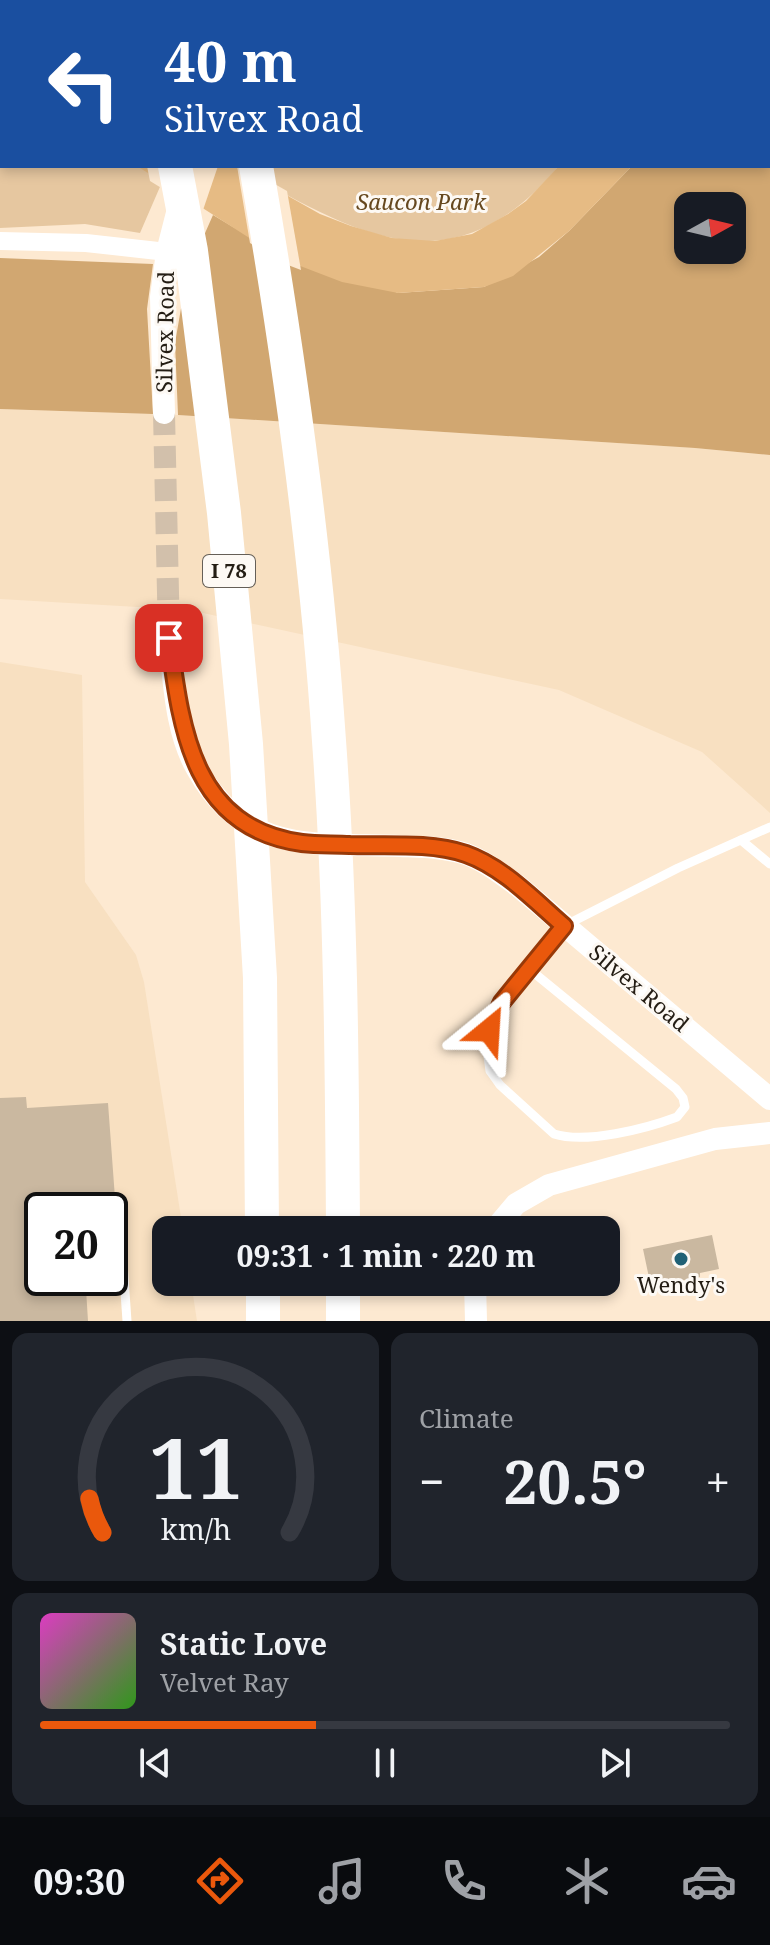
<!DOCTYPE html>
<html lang="en">
<head>
<meta charset="utf-8">
<style>
  :root { --surface:#171b24; --page:#20242c; --text:#f1f3f6; --muted:#9ea1a6; --line:#363941; --accent:#ea580c }
  body { margin:0; font-family:"Noto Serif",serif; background:var(--page); color:var(--text); height:100vh; display:flex; flex-direction:column; font-size:30px; white-space:nowrap }
  * { box-sizing:border-box; margin:0 }
  p { font-size:26px; color:var(--muted) }
  .icon { flex:none; width:44px; height:44px; fill:none; stroke:currentColor; stroke-width:2; stroke-linecap:round; stroke-linejoin:round }
  .map { position:relative; height:1321px; overflow:hidden }
  .side { display:flex; flex-direction:column; gap:12px; padding:12px; background:#0d0f14; flex:1 }
  .side>* { flex:none }
  .guide { position:absolute; left:0px; top:0px; width:770px; height:168px; box-shadow:0 4px 12px #0003; background:#1a4fa0; color:#fff; overflow:hidden }
  .needle { width:52px; rotate:82deg }
  .buttons { position:absolute; left:674px; top:192px; display:grid; gap:16px }
  .buttons a { display:grid; place-items:center; width:72px; height:72px; border-radius:16px; background:var(--surface); box-shadow:0 4px 12px #0003; font-size:40px }
  .speed { position:absolute; left:24px; top:1192px; display:flex; gap:16px; font-size:40px; font-weight:700; text-align:center }
  .speed>* { display:grid; place-content:center; width:104px; height:104px; border-radius:50%; background:var(--surface); box-shadow:0 4px 12px #0003; line-height:1 }
  .speed .limit { border:4px solid #111; border-radius:12px; background:#fff; color:#111 }
  .pin { position:absolute; display:grid; place-items:center; width:68px; height:68px; color:#fff; margin:-34px; border-radius:16px; box-shadow:0 4px 12px #0006 }
  .me { position:absolute; width:88px; margin:-44px; rotate:27deg; stroke-linejoin:round; filter:drop-shadow(0 0 6px #0008) }
  .turn { display:flex; align-items:center; gap:28px; height:168px; padding:0 32px; font-size:36px }
  .turn .icon { width:104px; height:104px; stroke-width:2.5 }
  .turn b { display:block; font-size:56px; line-height:68px }
  .big { font-size:60px; font-weight:700; line-height:1.1 }
  .side .tile { flex:1; display:flex; flex-direction:column; justify-content:center; gap:12px; min-width:0; padding:0 28px; border-radius:16px; background:var(--page) }
  .side .dial { align-items:center; gap:0 }
  .dial svg { height:208px; overflow:visible; fill:none; stroke:var(--line); stroke-width:7; stroke-linecap:round; text-anchor:middle }
  .dial text { fill:var(--text); stroke:none }
  .song { display:flex; align-items:center; gap:24px }
  .cover { width:96px; height:96px; border-radius:12px; background:linear-gradient(135deg,hsl(310 70% 55%),hsl(110 70% 35%)) }
  .played { height:8px; border-radius:4px; background:linear-gradient(90deg,var(--accent) 40%,var(--line) 40%) }
  .keys { display:flex; justify-content:space-around; direction:ltr }
  .heat { display:flex; justify-content:space-between; align-items:center; font-size:44px; direction:ltr }
  .side .tiles { flex:1; display:grid; gap:12px; grid-template-columns:1fr 1fr }
  .tile:last-child { grid-column:span 2 }
  .trip { position:absolute; left:152px; top:1216px; width:468px; height:80px; border-radius:16px; background:var(--surface); box-shadow:0 4px 12px #0003; font-weight:700; line-height:80px; text-align:center }
  .dock { display:flex; height:128px; justify-content:space-around; align-items:center; background:#090b0e; color:var(--muted) }
  .dock .icon { width:56px; height:56px }
  .dock .on { color:var(--accent) }
  .dock b { font-size:36px; color:var(--text) }
  .map>svg:first-child { display:block }
  .built { fill:#f8e0c1; fill-rule:evenodd }
  .green { fill:#e6c7a0 }
  .forest { fill:#d1a771; fill-rule:evenodd }
  .water { fill:#e6bb84 }
  .pier { fill:#fde9d1 }
  .building { fill:#cab8a0 }
  .lines { fill:none; stroke-linecap:round; stroke-linejoin:round }
  .tertiary-tunnel { stroke:#d2c0ab; stroke-width:22; stroke-dasharray:22 11; stroke-linecap:butt }
  .service { stroke:#fff; stroke-width:9 }
  .minor { stroke:#fff; stroke-width:18 }
  .tertiary { stroke:#fff; stroke-width:22 }
  .motorway { stroke:#fff; stroke-width:34 }
  .route-casing { stroke:#983908; stroke-width:20 }
  .route { stroke:#ea580c; stroke-width:14 }
  .poi-dot { fill:#206176; stroke:#fdf9f4; stroke-width:3 }
  .labels { text-anchor:middle; stroke-width:6; stroke-linejoin:round; paint-order:stroke }
  .shield { fill:#fdf9f4; stroke:#655f57; stroke-width:2 }
  .shield-label { font-size:20px; font-weight:bold; fill:#241d14 }
  .park-label { font-size:22px; font-style:italic; fill:#66481f; stroke:#fdf9f4 }
  .street-label { font-size:22px; fill:#241d14; stroke:#fdf9f4 }
  .poi-label { font-size:22px; fill:#241d14; stroke:#fdf9f4 }
</style>
</head>
<body>
<div class="map">
<svg width="770" height="1321" viewBox="0 0 770 1321">
  <rect width="100%" height="100%" fill="#fde9d1"/>
  <g class="built">
    <path d="M0 409 178 415 695 448 770 455V813L702 752 559 690 189 610 0 599Z"/>
    <path d="M0 662 82 675 85 882 136 955 144 982 183 1230H166V1282H191L197 1321H0ZM42 1210H110V1278H42Z"/>
  </g>
  <g class="green">
    <path d="M38 0H770V46H768V2Z"/>
    <path d="M0 40 2 166H169L140 233 85 224 0 228Z"/>
    <path d="M235 166H559C451 294 356 234 235 166Z"/>
  </g>
  <g class="forest">
    <path d="M770 95V455L695 448 178 415 175 343 187 274 213 215 233 227 398 293 484 287 539 257 569 231 632 166H768ZM688 206H732V250H688Z"/>
    <path d="M0 258 153 264 147 309 153 414 0 409Z"/>
  </g>
  <path class="water" d="M137 166H235L320 214 351 226 392 238 435 241 472 234 508 214 526 201 559 166H632L569 231 513 276 484 287 398 293 342 282 282 259Z"/>
  <g class="pier">
    <path d="M147 166H218L202 213 150 181Z"/>
    <path d="M237 166H243L287 191 301 270 280 262 250 243Z"/>
  </g>
  <g class="building">
    <path d="M26 1097 27 1108 108 1103 115 1198 90 1200V1210H42V1278H110V1253H112L115 1287 86 1289 88 1321H0V1098Z"/>
    <path d="M712 1235 719 1269 700 1273V1277L651 1287 643 1249Z"/>
  </g>
  <g class="lines">
    <path class="tertiary-tunnel" d="M164 413 169 638"/>
    <g class="service">
      <path d="M741 840 770 864"/>
      <path d="M528 968 676 1089 683 1098 685 1107 677 1117C645 1129 586 1144 554 1134L500 1085 490 1071 488 1056 489 1030 502 1002 564 926 678 868 770 827"/>
      <path d="M119 1205 127 1321"/>
    </g>
    <path class="minor" d="M0 241 86 243 167 252"/>
    <g class="tertiary">
      <path d="M279 2 280 0"/>
      <path d="M164 413 161 297 167 252 178 209"/>
      <path d="M169 638C174 680 175 731 197 769 245 855 314 843 400 846 421 847 445 847 466 854 485 861 501 874 518 886L770 1099"/>
      <path d="M494 1230 516 1204 549 1185 715 1139 770 1133"/>
      <path d="M475 1282 476 1321"/>
    </g>
    <g class="motorway">
      <path d="M140 0 141 2"/>
      <path d="M225 0 226 2"/>
      <path d="M175 166 191 251 224 513 246 744 260 978 262 1230"/>
      <path d="M256 166C289 356 316 549 329 741 341 904 342 1067 343 1230"/>
      <path d="M263 1282V1321"/>
      <path d="M343 1282V1321"/>
    </g>
  </g>
  <g class="lines">
    <defs>
      <path id="route" d="M169 638C181 728 192 828 302 843 318 845 334 844 350 845 387 846 430 842 466 854 503 867 534 900 564 926L502 1002 489 1030"/>
    </defs>
    <use href="#route" class="route-casing"/>
    <use href="#route" class="route"/>
  </g>
  <circle class="poi-dot" cx="681" cy="1259" r="8"/>
  <g class="labels">
    <rect class="shield" x="203" y="555" width="52" height="32" rx="6"/>
    <g class="shield-label">
      <text x="229" y="578">I 78</text>
    </g>
    <g class="park-label">
      <text x="421" y="210">Saucon Park</text>
    </g>
    <g class="street-label">
      <text transform="translate(165 332) rotate(-89)" y="8">Silvex Road</text>
      <text transform="translate(639 988) rotate(40)" y="8">Silvex Road</text>
    </g>
    <g class="poi-label">
      <text x="681" y="1293">Wendy's</text>
    </g>
  </g>
</svg>
<div class="buttons">
<a><svg class="needle" viewBox="-14 -14 28 28"><path d="M0-13l5 13h-10z" fill="#e53935"/><path d="M0 13l5-13h-10z" fill="#9ea1a6"/></svg></a>
</div>
<div class="speed"><div class="limit">20</div></div>
<div class="pin" style="left:169px;top:638px;background:#d93025"><svg class="icon" aria-label="arrive" viewBox="0 0 24 24"><path d="M6 21V4h12l-3 4 3 4H6"/></svg></div>
<svg class="me" style="left:489px;top:1030px" viewBox="-20 -20 40 40"><path d="M0-17L14 15 0 8-14 15z" fill="#ea580c" stroke="#fff" stroke-width="4"/></svg>
<div class="trip">09:31 · 1 min · 220 m</div>
<div class="guide">
<div class="turn"><svg class="icon" aria-label="left" viewBox="0 0 24 24"><path d="M17 20v-9H6M10 6l-5 5 5 5"/></svg><div><b>40 m</b>Silvex Road</div></div>
</div>
</div>
<section class="side">
<div class="tiles">
<div class="tile dial"><svg viewBox="0 0 100 80">
<path d="M14 69A42 42 0 1 1 86 69"/>
<path d="M14 69A42 42 0 0 1 9 56" stroke="#ea580c"/>
<text x="50" y="56" font-size="32" font-weight="700">11</text>
<text x="50" y="72" font-size="11">km/h</text>
</svg></div>
<div class="tile"><p>Climate</p>
<div class="heat"><a>−</a><b class="big">20.5°</b><a>+</a></div>
</div>
<div class="tile">
<div class="song"><i class="cover"></i><div><b>Static Love</b><p>Velvet Ray</p></div></div>
<div class="played"></div>
<div class="keys"><svg class="icon" aria-label="previous" viewBox="0 0 24 24"><path d="M18 5L8 12l10 7zM5 5v14"/></svg><svg class="icon" aria-label="pause" viewBox="0 0 24 24"><path d="M8 5v14M16 5v14"/></svg><svg class="icon" aria-label="next" viewBox="0 0 24 24"><path d="M6 5l10 7-10 7zM19 5v14"/></svg></div>
</div>
</div>
</section>
<nav class="dock">
<b>09:30</b>
<svg class="icon on" aria-label="directions" viewBox="0 0 24 24"><path d="M12 3l9 9-9 9-9-9zM9 14v-3h6M13 9l2 2-2 2"/></svg>
<svg class="icon" aria-label="music" viewBox="0 0 24 24"><path d="M9 18V5l10-2v13"/><circle cx="6" cy="18" r="3"/><circle cx="16" cy="16" r="3"/></svg>
<svg class="icon" aria-label="phone" viewBox="0 0 24 24"><path d="M5 4h4l2 5-3 2q2 4 5 5l2-3 5 2v4C11 20 4 13 5 4z"/></svg>
<svg class="icon" aria-label="climate" viewBox="0 0 24 24"><path d="M12 3v18M4 7l16 10M4 17L20 7"/></svg>
<svg class="icon" aria-label="car" viewBox="0 0 24 24"><path d="M5 17H2v-5l4-1 3-4h7l3 4 3 1v5h-3M9 17h6M6 11h13"/><circle cx="7" cy="17" r="2"/><circle cx="17" cy="17" r="2"/></svg>
</nav>
</body>
</html>
